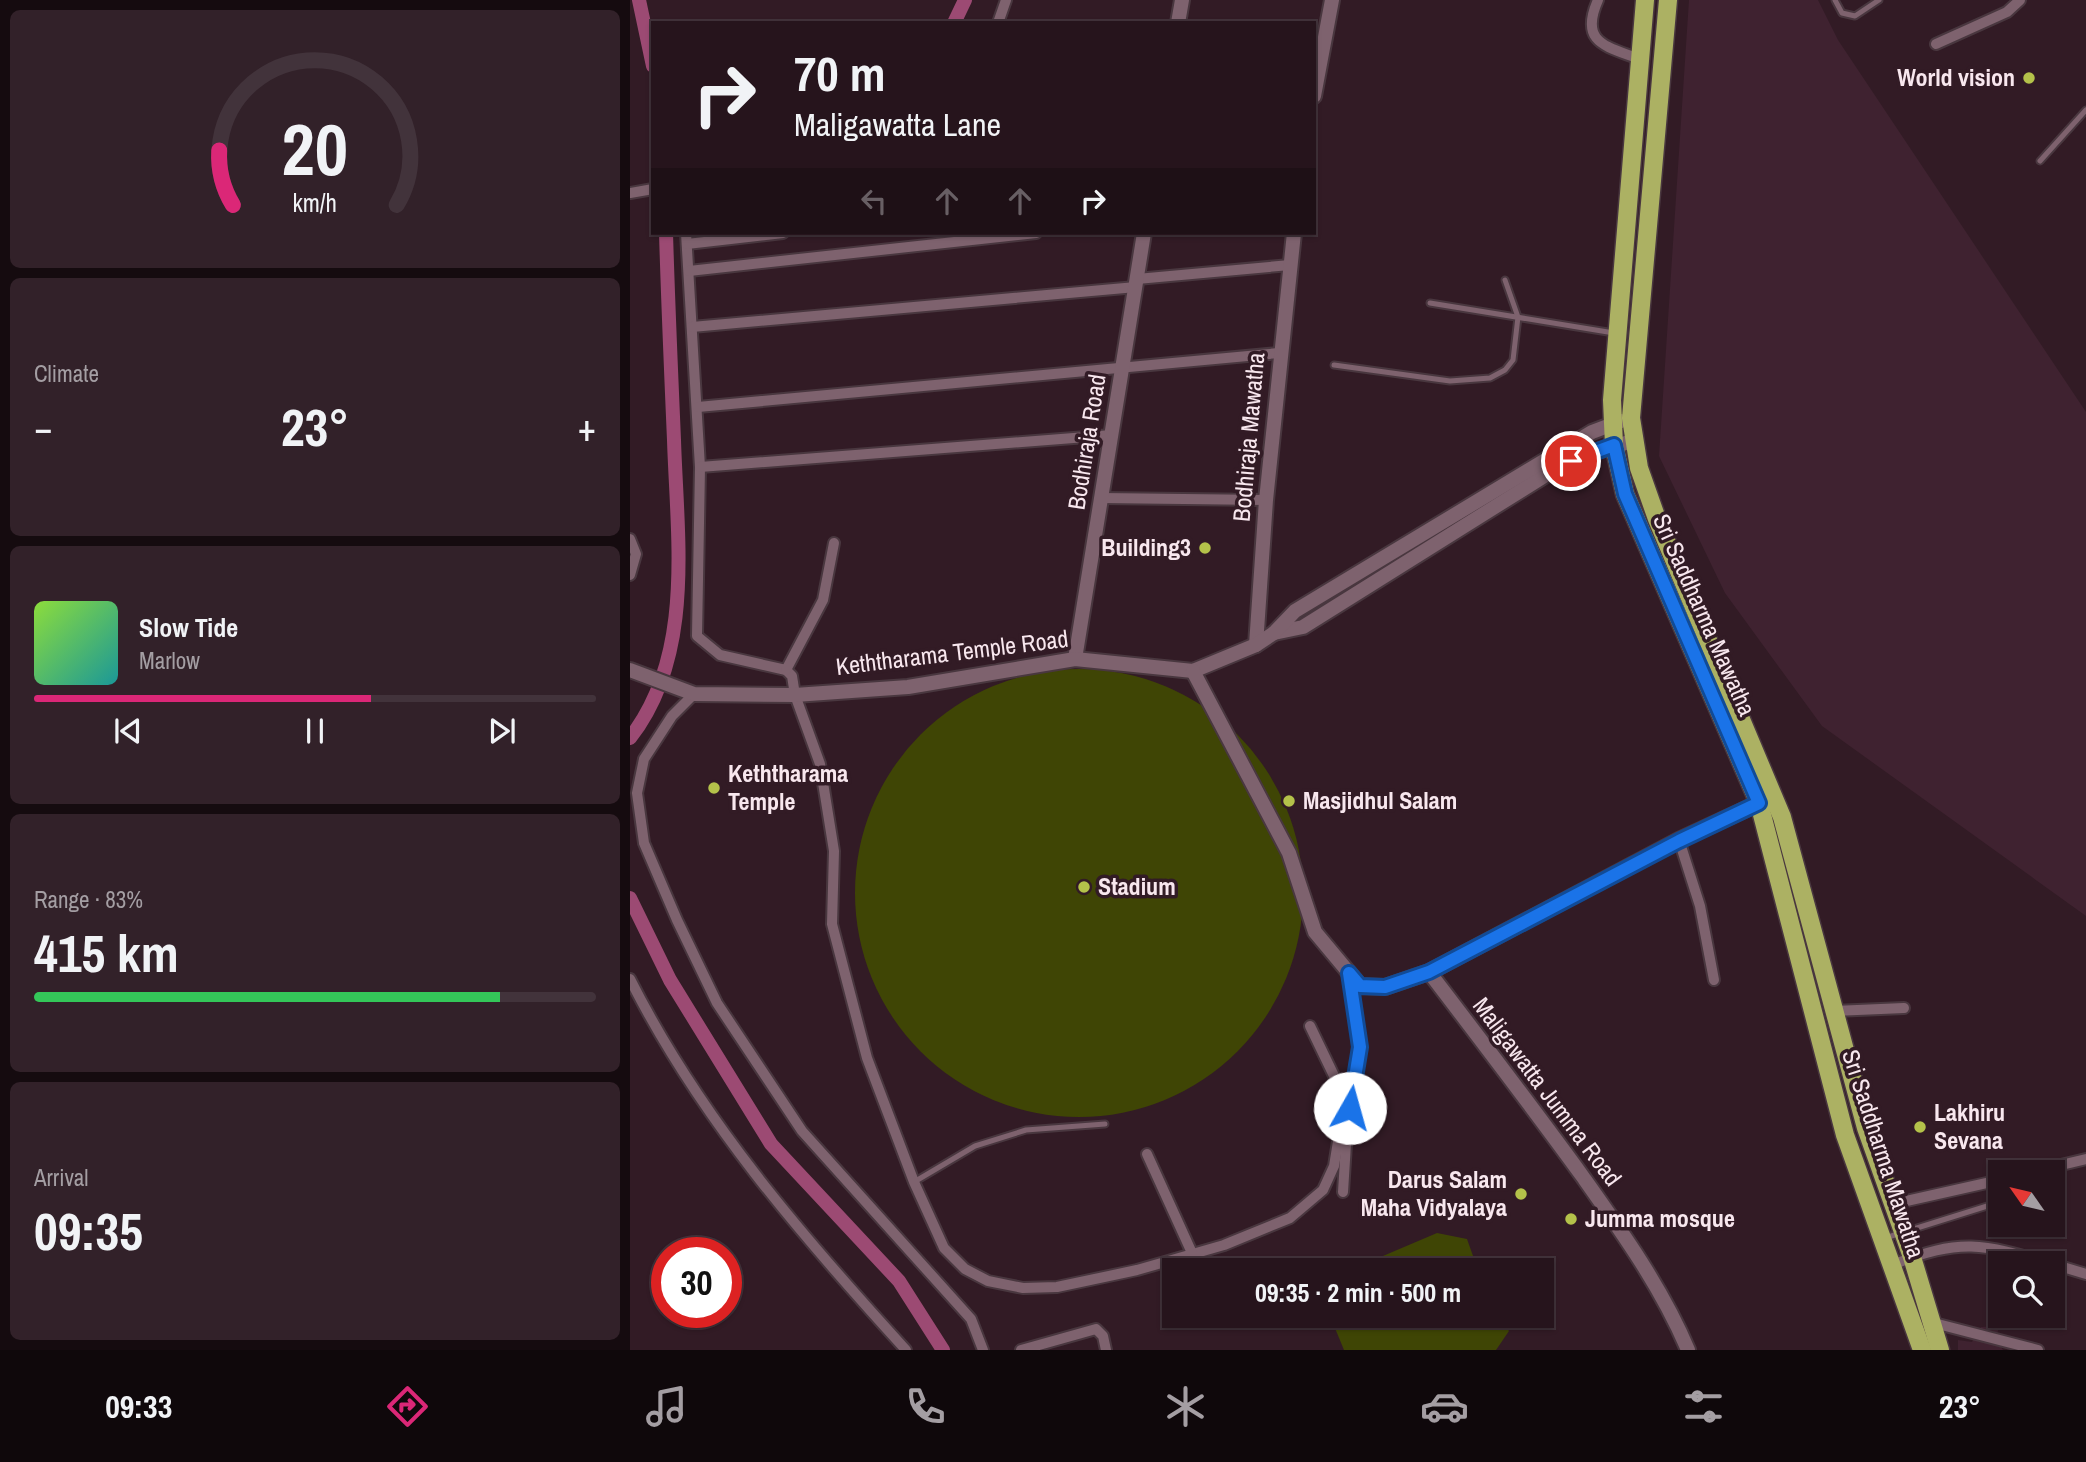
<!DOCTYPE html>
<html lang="en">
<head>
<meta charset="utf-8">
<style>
  :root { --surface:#26141c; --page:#322129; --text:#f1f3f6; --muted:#a49ea3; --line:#42333b; --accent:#db2777 }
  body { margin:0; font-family:"Archivo Narrow",sans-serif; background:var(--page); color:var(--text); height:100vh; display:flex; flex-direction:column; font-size:26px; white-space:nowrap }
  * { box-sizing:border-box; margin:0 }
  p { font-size:23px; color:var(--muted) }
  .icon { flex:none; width:38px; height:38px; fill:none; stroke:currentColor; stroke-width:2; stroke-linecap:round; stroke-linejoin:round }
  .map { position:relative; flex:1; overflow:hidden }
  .sheet { display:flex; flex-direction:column; gap:10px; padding:10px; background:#150b0f; width:630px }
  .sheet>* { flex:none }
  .hud { position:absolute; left:21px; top:21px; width:665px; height:214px; border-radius:0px; box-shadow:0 2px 5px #0004,0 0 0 2px var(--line); background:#26141c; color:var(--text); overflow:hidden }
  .needle { width:46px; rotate:304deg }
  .tools { position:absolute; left:1358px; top:1160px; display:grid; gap:14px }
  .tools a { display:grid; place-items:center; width:77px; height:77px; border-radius:0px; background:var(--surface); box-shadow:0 2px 5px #0004,0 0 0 2px var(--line); font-size:35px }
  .speed { position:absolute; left:21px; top:1237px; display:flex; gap:14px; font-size:35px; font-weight:700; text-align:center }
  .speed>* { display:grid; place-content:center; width:91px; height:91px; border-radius:50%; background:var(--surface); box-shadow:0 2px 5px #0004,0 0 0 2px var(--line); line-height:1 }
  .speed .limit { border:10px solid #d22; background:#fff; color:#111 }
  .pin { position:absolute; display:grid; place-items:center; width:60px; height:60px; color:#fff; margin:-30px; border:4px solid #fff; border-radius:50%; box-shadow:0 2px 7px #0007 }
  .me { position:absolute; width:77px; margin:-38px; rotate:7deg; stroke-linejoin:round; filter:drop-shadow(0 0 5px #0008) }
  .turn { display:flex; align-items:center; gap:24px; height:147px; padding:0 28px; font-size:32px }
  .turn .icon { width:91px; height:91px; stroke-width:2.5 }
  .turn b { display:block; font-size:49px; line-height:60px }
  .lanes { display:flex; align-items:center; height:66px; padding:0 28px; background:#0003; justify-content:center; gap:35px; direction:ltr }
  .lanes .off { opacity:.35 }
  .big { font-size:52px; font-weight:700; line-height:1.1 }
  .sheet .tile { flex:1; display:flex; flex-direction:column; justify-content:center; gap:10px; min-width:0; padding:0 24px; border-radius:10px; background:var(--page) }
  .sheet .dial { align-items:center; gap:0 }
  .dial svg { height:182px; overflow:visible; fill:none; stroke:var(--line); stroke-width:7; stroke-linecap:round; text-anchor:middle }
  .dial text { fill:var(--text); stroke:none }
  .song { display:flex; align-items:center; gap:21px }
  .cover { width:84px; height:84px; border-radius:10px; background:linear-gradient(135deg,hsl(90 70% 55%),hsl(180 70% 35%)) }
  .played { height:7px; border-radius:4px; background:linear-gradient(90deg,var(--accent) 60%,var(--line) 60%) }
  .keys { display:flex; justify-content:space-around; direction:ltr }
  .heat { display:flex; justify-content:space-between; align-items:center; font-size:38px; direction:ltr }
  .charge { height:10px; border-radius:5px; background:linear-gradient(90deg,#34c759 83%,var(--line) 0) }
  .trip { position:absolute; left:532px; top:1258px; width:392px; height:70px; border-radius:0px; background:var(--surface); box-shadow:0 2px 5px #0004,0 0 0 2px var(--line); font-weight:700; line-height:70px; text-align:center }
  .tab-bar { display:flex; height:112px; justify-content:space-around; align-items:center; background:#0f080b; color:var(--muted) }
  .tab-bar .icon { width:49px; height:49px }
  .tab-bar .on { color:var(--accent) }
  .tab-bar b { font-size:32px; color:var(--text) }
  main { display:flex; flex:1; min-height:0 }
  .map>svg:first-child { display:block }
  .built { fill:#3f2230 }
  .green { fill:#3f4505 }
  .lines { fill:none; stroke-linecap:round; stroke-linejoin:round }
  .canal { stroke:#9c4a73; stroke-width:14 }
  .service-casing { stroke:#49373f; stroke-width:9 }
  .minor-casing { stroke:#49373f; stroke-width:14 }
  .tertiary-casing { stroke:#49373f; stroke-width:18 }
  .trunk-casing { stroke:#49373f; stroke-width:21 }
  .service { stroke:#7e626e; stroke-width:5 }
  .minor { stroke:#7e626e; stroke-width:10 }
  .tertiary { stroke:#7e626e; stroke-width:14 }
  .trunk { stroke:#acb163; stroke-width:18 }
  .route-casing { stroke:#114b97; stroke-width:18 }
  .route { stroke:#1a73e8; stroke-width:12 }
  .poi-dot { fill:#b4c24a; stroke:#321b25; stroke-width:2.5 }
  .labels { text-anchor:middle; stroke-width:7; stroke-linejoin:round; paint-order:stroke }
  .poi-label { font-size:24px; font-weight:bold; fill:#f8e7ee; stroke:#321b25; text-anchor:start }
  .street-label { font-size:24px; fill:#f8e7ee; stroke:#321b25 }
</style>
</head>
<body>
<main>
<section class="sheet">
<div class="tile dial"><svg viewBox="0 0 100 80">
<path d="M14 69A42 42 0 1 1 86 69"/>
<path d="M14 69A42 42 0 0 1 8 45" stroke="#db2777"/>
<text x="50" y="56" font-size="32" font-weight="700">20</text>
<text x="50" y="72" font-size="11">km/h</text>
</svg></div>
<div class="tile"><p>Climate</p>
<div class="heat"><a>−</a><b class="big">23°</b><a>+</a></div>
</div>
<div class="tile">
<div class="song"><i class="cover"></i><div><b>Slow Tide</b><p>Marlow</p></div></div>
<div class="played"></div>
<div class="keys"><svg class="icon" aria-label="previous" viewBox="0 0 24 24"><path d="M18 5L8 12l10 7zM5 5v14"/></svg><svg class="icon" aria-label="pause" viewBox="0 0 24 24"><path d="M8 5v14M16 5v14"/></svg><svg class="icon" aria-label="next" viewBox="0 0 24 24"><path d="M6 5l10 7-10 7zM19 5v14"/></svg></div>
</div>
<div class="tile"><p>Range · 83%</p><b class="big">415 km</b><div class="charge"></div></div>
<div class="tile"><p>Arrival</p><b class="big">09:35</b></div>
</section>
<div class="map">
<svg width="1456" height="1350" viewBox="0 0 1456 1350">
  <rect width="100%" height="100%" fill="#321b25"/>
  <g class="built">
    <path d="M1059 0H1188L1208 40 1456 412V916L1192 726 1095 593 1029 456Z"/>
    <path d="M1369 1326 1366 1339 1373 1350H1328V1340L1342 1342 1351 1327Z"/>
  </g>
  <g class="green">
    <circle cx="449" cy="893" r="224"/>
    <path d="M807 1233 837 1239 848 1270H720Z"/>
    <path d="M700 1316H868L879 1331 866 1350H714Z"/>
  </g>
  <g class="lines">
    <g class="canal">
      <path d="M9 0 23 66"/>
      <path d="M324 23 335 0"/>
      <path d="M0 738C65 655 47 538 44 440 41 371 38 302 36 233"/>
      <path d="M0 898 40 980 141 1144 269 1281 313 1350"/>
    </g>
    <defs>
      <g id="service">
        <path d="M1205 0 1212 13 1225 16 1249 0"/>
        <path d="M1410 161 1456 110"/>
        <path d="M800 303 984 333"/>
        <path d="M704 365 820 381 860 378 875 370 883 360 888 317 875 280"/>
        <path d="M284 1182 345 1146 396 1130 475 1124"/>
        <path d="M1255 1238 1370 1202"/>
      </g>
      <g id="minor">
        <path d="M968 0C949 43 976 46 1009 59"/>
        <path d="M368 23 376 0"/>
        <path d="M1306 44 1377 12 1390 0"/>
        <path d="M0 193 23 189"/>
        <path d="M56 233 70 467 67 636 90 655 156 670 162 676 165 695 190 764 204 851 202 924 237 1058 284 1182 314 1248 335 1269 358 1281 393 1288 427 1287 507 1270 594 1245 660 1218 693 1190 704 1166 711 1123 706 1080 680 1026"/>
        <path d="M57 244 153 233"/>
        <path d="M59 271 406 233"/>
        <path d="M507 279 660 265"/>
        <path d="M62 327 506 287"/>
        <path d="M68 407 649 353"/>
        <path d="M70 467 482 435"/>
        <path d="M471 498 636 500"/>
        <path d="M0 539 6 554 0 575"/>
        <path d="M156 670 193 600 204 543"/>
        <path d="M64 694 42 716 14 759 7 793 14 843 47 920 87 1003 172 1131 341 1319 353 1350"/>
        <path d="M1049 840 1070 906 1084 980"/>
        <path d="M0 979C70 1118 172 1236 276 1350"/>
        <path d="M1204 1011 1274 1008"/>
        <path d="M517 1154 562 1253"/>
        <path d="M1402 1172 1456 1159"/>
        <path d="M713 1192 717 1128 730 1047 719 973"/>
        <path d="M1263 1204 1370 1180"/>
        <path d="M1423 1264 1456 1274"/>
        <path d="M1262 1265C1331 1238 1351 1243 1421 1264"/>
        <path d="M1304 1323 1408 1350"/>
        <path d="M391 1350 466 1329 473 1336 476 1350"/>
      </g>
      <g id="tertiary">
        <path d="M548 23 552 0"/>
        <path d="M684 96 702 0"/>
        <path d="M644 633 673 627 919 473 960 453 1003 441"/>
        <path d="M626 645 636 500 664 233"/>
        <path d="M445 659 514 233"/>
        <path d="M0 670 64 694 165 695 278 687 445 659 563 671 626 645 644 633 665 611 962 432 991 421"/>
        <path d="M563 671 659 853 685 932 730 986 755 987 799 972 1049 840 1129 803"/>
        <path d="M799 972C851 1040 903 1108 953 1177 992 1232 1032 1288 1058 1350"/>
      </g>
      <g id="trunk">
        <path d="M1015 0 982 400 984 445 995 494 1129 803 1215 1135 1292 1350"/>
        <path d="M1038 0 1001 418 1009 468 1027 519 1152 817 1236 1128 1282 1257 1310 1350"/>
      </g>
    </defs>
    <use href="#service" class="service-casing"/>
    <use href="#minor" class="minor-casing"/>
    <use href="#tertiary" class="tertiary-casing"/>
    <use href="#trunk" class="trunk-casing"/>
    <use href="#service" class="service"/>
    <use href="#minor" class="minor"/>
    <use href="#tertiary" class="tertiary"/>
    <use href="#trunk" class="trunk"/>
  </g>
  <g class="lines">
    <defs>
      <path id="route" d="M720 1108 730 1047 719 973 730 986 755 987 799 972 1049 841 1129 803 995 494 984 445 941 461"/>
    </defs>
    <use href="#route" class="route-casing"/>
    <use href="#route" class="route"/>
  </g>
  <g class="poi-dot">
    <circle cx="1399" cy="78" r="7"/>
    <circle cx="575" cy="548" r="7"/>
    <circle cx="84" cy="788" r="7"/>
    <circle cx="659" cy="801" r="7"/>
    <circle cx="454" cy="887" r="7"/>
    <circle cx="1290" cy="1127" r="7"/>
    <circle cx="891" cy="1194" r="7"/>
    <circle cx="941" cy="1219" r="7"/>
  </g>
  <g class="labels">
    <g class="poi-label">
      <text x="1385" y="86" text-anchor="end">World vision</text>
      <text x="561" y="556" text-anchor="end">Building3</text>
      <text x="98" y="782">Keththarama<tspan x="98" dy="28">Temple</tspan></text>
      <text x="673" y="809">Masjidhul Salam</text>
      <text x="468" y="895">Stadium</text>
      <text x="1304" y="1121">Lakhiru<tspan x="1304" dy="28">Sevana</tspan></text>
      <text x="877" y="1188" text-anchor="end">Darus Salam<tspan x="877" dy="28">Maha Vidyalaya</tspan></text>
      <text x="955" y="1227">Jumma mosque</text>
    </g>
    <g class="street-label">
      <text transform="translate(619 437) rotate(-85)" y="8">Bodhiraja Mawatha</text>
      <text transform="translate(457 442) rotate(-81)" y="8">Bodhiraja Road</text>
      <text transform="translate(1074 615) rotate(66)" y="8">Sri Saddharma Mawatha</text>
      <text transform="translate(322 653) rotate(-7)" y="8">Keththarama Temple Road</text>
      <text transform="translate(917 1092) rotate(53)" y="8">Maligawatta Jumma Road</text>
      <text transform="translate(1253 1154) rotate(72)" y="8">Sri Saddharma Mawatha</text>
    </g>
  </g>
</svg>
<div class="tools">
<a><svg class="needle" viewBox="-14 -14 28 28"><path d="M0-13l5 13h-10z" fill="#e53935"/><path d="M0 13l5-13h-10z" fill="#a49ea3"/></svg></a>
<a><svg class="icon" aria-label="search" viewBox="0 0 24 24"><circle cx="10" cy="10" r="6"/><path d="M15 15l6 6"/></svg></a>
</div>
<div class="speed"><div class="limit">30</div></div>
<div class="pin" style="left:941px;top:461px;background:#d93025"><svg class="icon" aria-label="arrive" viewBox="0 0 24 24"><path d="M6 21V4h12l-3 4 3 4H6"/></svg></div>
<svg class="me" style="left:720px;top:1108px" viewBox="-20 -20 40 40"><circle r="19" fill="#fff"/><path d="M0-13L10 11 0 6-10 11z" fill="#1a73e8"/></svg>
<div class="trip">09:35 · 2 min · 500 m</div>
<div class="hud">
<div class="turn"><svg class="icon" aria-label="right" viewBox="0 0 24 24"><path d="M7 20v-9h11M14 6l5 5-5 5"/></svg><div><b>70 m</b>Maligawatta Lane</div></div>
<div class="lanes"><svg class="icon off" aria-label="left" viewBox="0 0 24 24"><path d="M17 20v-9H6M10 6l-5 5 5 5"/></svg><svg class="icon off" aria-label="ahead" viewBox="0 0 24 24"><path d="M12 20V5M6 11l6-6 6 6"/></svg><svg class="icon off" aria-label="ahead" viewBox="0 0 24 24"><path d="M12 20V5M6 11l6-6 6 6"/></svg><svg class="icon" aria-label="right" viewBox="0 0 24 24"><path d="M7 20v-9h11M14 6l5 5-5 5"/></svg></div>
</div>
</div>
</main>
<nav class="tab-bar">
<b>09:33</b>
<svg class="icon on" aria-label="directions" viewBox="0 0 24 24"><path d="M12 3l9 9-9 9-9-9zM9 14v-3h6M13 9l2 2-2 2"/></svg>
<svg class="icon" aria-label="music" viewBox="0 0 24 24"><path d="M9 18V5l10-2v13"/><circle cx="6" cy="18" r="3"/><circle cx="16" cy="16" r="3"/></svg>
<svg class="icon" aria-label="phone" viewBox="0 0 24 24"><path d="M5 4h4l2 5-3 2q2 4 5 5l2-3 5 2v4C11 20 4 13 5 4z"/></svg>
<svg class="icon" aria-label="climate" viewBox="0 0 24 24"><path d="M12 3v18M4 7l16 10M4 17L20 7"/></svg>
<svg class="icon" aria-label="car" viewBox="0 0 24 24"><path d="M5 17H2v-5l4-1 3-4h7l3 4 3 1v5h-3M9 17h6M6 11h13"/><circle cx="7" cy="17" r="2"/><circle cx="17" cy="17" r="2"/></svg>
<svg class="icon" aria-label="filters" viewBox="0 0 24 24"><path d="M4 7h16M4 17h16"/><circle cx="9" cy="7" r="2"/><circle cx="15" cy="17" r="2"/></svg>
<b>23°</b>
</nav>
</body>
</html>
